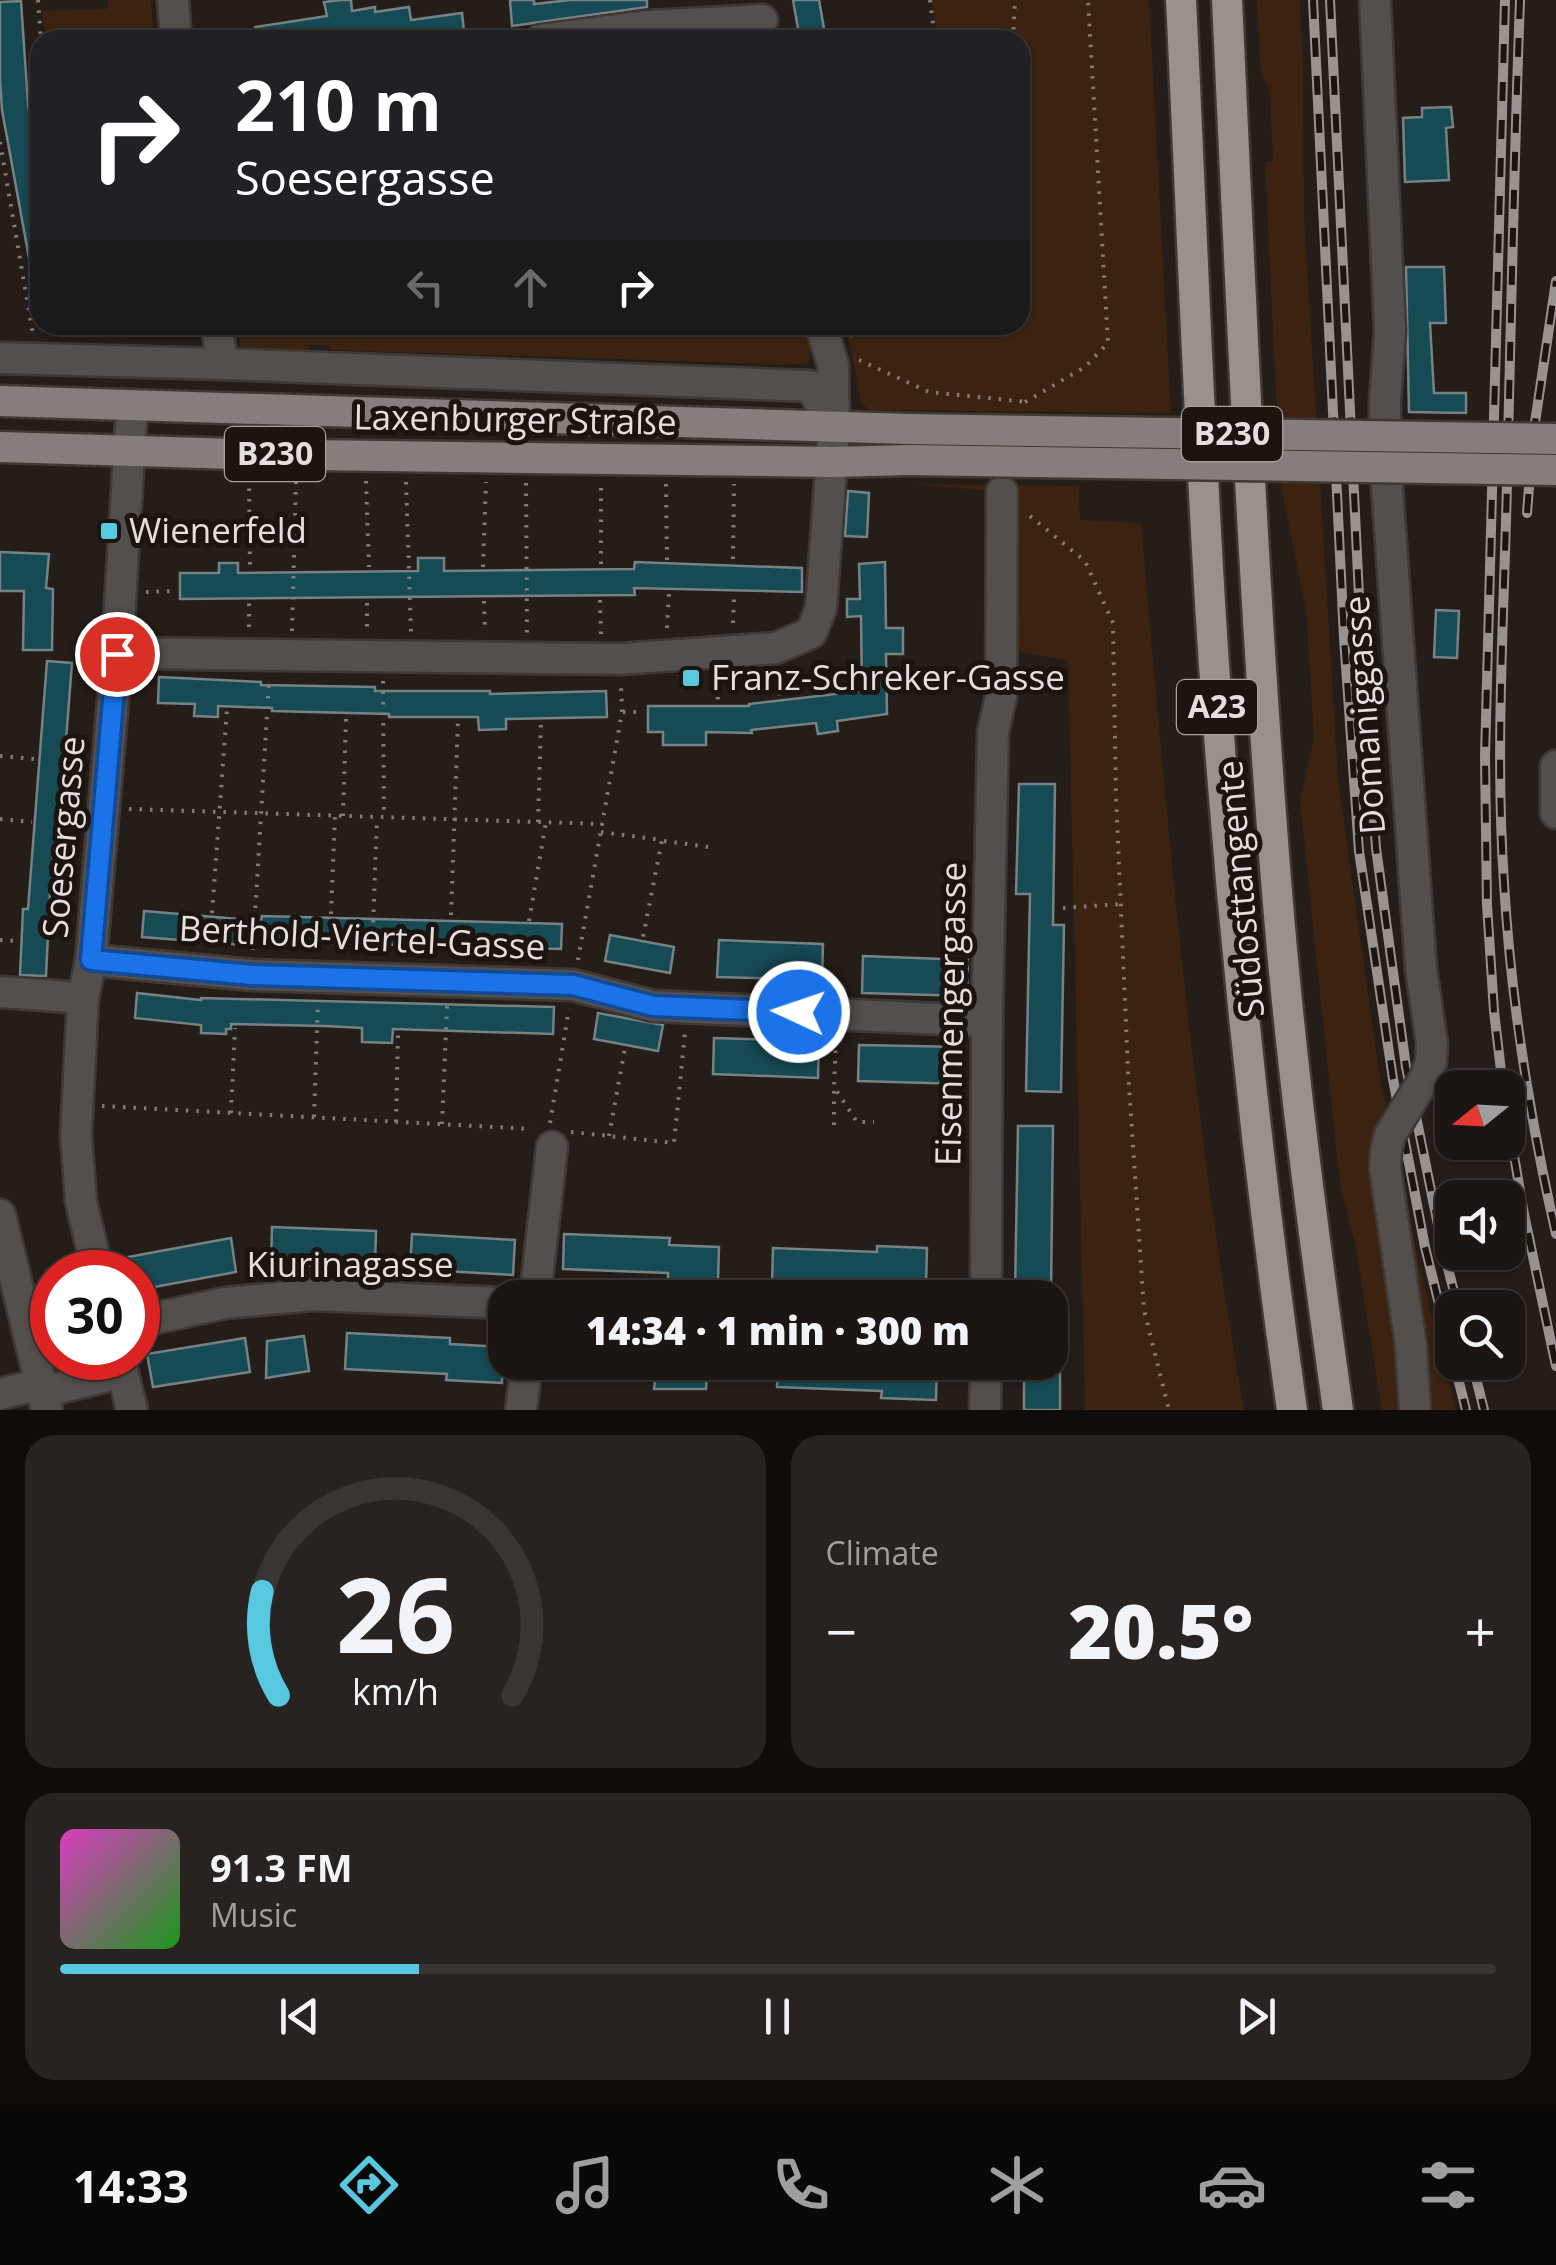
<!DOCTYPE html>
<html lang="en">
<head>
<meta charset="utf-8">
<style>
  :root { --surface:#1b1612; --page:#282320; --text:#f1f3f6; --muted:#a09f9f; --line:#393532; --accent:#56c9e1 }
  body { margin:0; font-family:"Open Sans",sans-serif; background:var(--page); color:var(--text); height:100vh; display:flex; flex-direction:column; font-size:38px; white-space:nowrap }
  * { box-sizing:border-box; margin:0 }
  p { font-size:32px; color:var(--muted) }
  .icon { flex:none; width:55px; height:55px; fill:none; stroke:currentColor; stroke-width:2; stroke-linecap:round; stroke-linejoin:round }
  .map { position:relative; height:1410px; overflow:hidden }
  .panel { display:flex; flex-direction:column; gap:25px; padding:25px; background:#0f0c0a; flex:1 }
  .panel>* { flex:none }
  .top-card { position:absolute; left:30px; top:30px; width:1000px; height:305px; border-radius:30px; box-shadow:0 2px 8px #0004,0 0 0 2px var(--line); background:#202124; color:#fff; overflow:hidden }
  .needle { width:65px; rotate:252deg }
  .controls { position:absolute; left:1435px; top:1070px; display:grid; gap:20px }
  .controls a { display:grid; place-items:center; width:90px; height:90px; border-radius:20px; background:var(--surface); box-shadow:0 2px 8px #0004,0 0 0 2px var(--line); font-size:50px }
  .speed { position:absolute; left:30px; top:1250px; display:flex; gap:20px; font-size:50px; font-weight:700; text-align:center }
  .speed>* { display:grid; place-content:center; width:130px; height:130px; border-radius:50%; background:var(--surface); box-shadow:0 2px 8px #0004,0 0 0 2px var(--line); line-height:1 }
  .speed .limit { border:15px solid #d22; background:#fff; color:#111 }
  .pin { position:absolute; display:grid; place-items:center; width:85px; height:85px; color:#fff; margin:-42px; border:5px solid #fff; border-radius:50%; box-shadow:0 2px 10px #0007 }
  .me { position:absolute; width:110px; margin:-55px; rotate:273deg; stroke-linejoin:round; filter:drop-shadow(0 0 8px #0008) }
  .turn { display:flex; align-items:center; gap:35px; height:210px; padding:0 40px; font-size:45px }
  .turn .icon { width:130px; height:130px; stroke-width:2.5 }
  .turn b { display:block; font-size:70px; line-height:85px }
  .lanes { display:flex; align-items:center; height:95px; padding:0 40px; background:#0003; justify-content:center; gap:50px; direction:ltr }
  .lanes .off { opacity:.35 }
  .big { font-size:75px; font-weight:800; line-height:1.1 }
  .panel .widget { flex:1; display:flex; flex-direction:column; justify-content:center; gap:15px; min-width:0; padding:0 35px; border-radius:30px; background:var(--page) }
  .panel .dial { align-items:center; gap:0 }
  .dial svg { height:260px; overflow:visible; fill:none; stroke:var(--line); stroke-width:7; stroke-linecap:round; text-anchor:middle }
  .dial text { fill:var(--text); stroke:none }
  .song { display:flex; align-items:center; gap:30px }
  .cover { width:120px; height:120px; border-radius:15px; background:linear-gradient(135deg,hsl(310 70% 55%),hsl(120 70% 35%)) }
  .played { height:10px; border-radius:5px; background:linear-gradient(90deg,var(--accent) 25%,var(--line) 25%) }
  .keys { display:flex; justify-content:space-around; direction:ltr }
  .heat { display:flex; justify-content:space-between; align-items:center; font-size:55px; direction:ltr }
  .panel .tiles { flex:1; display:grid; gap:25px; grid-template-columns:1fr 1fr }
  .widget:last-child { grid-column:span 2 }
  .trip { position:absolute; left:488px; top:1280px; width:580px; height:100px; border-radius:30px; background:var(--surface); box-shadow:0 2px 8px #0004,0 0 0 2px var(--line); font-weight:800; line-height:100px; text-align:center }
  .tab-bar { display:flex; height:160px; justify-content:space-around; align-items:center; background:#0b0907; color:var(--muted) }
  .tab-bar .icon { width:70px; height:70px }
  .tab-bar .current { color:var(--accent) }
  .tab-bar b { font-size:45px; color:var(--text) }
  .map>svg:first-child { display:block }
  .green { fill:#3b2211 }
  .building { fill:#164a54; stroke:#768284; stroke-width:2.5 }
  .lines { fill:none; stroke-linecap:round; stroke-linejoin:round }
  .minor-casing { stroke:#3f3833; stroke-width:35 }
  .major-casing { stroke:#3f3833; stroke-width:35 }
  .highway-casing { stroke:#3f3833; stroke-width:35 }
  .path { stroke:#827c78; stroke-width:4; stroke-dasharray:2.5 8; stroke-linecap:butt }
  .minor { stroke:#534f4c; stroke-width:30 }
  .major { stroke:#867e7a; stroke-width:30 }
  .highway { stroke:#9b918c; stroke-width:30 }
  .rail-casing { stroke:#99938f; stroke-width:10 }
  .rail { stroke:#1b140f; stroke-width:6; stroke-dasharray:19; stroke-linecap:butt }
  .minor-bridge-casing { stroke:#3f3833; stroke-width:35; stroke-linecap:butt }
  .major-bridge-casing { stroke:#3f3833; stroke-width:35; stroke-linecap:butt }
  .minor-bridge { stroke:#534f4c; stroke-width:30 }
  .major-bridge { stroke:#867e7a; stroke-width:30 }
  .route-casing { stroke:#114b97; stroke-width:25 }
  .route { stroke:#1a73e8; stroke-width:18 }
  .poi-dot { fill:#56c9e1; stroke:#1b140f; stroke-width:4 }
  .labels { text-anchor:middle; stroke-width:10; stroke-linejoin:round; paint-order:stroke }
  .shield { fill:#1b140f; stroke:#a8a29e; stroke-width:2.5 }
  .shield-label { font-size:32px; font-weight:bold; fill:#e4dfdc }
  .street-label { font-size:35px; fill:#e4dfdc; stroke:#1b140f }
  .poi-label { font-size:35px; fill:#e4dfdc; stroke:#1b140f; text-anchor:start }
</style>
</head>
<body>
<div class="map">
<svg width="1556" height="1410" viewBox="0 0 1556 1410">
  <rect width="100%" height="100%" fill="#241d18"/>
  <g class="green">
    <path d="M108 0H151L154 40H45L43 11 107 9Z"/>
    <path d="M932 0H1149L1171 413 869 410 861 403 851 349 843 325H1020V40H937Z"/>
    <path d="M1257 0H1300L1303 69 1304 215 1338 779 1379 1072 1420 1268 1456 1410H1382L1355 1243 1340 1185 1300 801 1314 738 1306 610 1280 481 1265 162 1273 161 1270 93 1260 67Z"/>
    <path d="M237 325H802L812 348 807 365 330 350 329 345H309V350L241 347Z"/>
    <path d="M911 484 1079 486 1080 520 1141 523C1167 820 1192 1117 1244 1410H1085L1068 661 1001 648 1002 492Z"/>
  </g>
  <g class="building">
    <path d="M341 0H351L352 11 375 7V12L409 7 411 20 462 13 464 31 401 40H362L361 32 321 38V34L280 40H257L255 27 327 16 324 2Z"/>
    <path d="M510 0H534V4L570 0H647V7L512 26Z"/>
    <path d="M793 0H819L826 40H800Z"/>
    <path d="M21 1 28 104 40 183V268L31 269 2 110 0 79V2Z"/>
    <path d="M1451 107 1453 127 1446 128 1449 180 1405 182 1403 118 1422 117V108Z"/>
    <path d="M1406 267H1444L1446 323H1430L1434 393H1466V413L1409 412Z"/>
    <path d="M848 491 869 493 867 537 845 536Z"/>
    <path d="M0 552 49 554 46 588 53 589 52 650H23L24 591H0Z"/>
    <path d="M418 558H444V571L634 569 635 562 802 568V592L634 588 635 595 180 599V573H219V563H238V573L418 571Z"/>
    <path d="M885 562 886 628H903V654H886L887 714 837 721 838 731 818 734 816 723 751 730 752 733 706 732V745H663V732H648V706H749V704L862 691 861 616 847 617V599H860L859 564Z"/>
    <path d="M1436 610 1459 611 1457 658 1434 657Z"/>
    <path d="M47 661 72 663 54 894H50L46 976 20 975 23 909H28Z"/>
    <path d="M159 677 261 682V685L375 687V691H490V694L606 691 607 717 506 719V729L479 730 478 717H389V714L272 711V708L218 706V717L194 716 195 704 158 703Z"/>
    <path d="M1019 784H1055L1053 925H1064L1061 1092 1026 1091 1030 894H1016Z"/>
    <path d="M144 911 261 921 262 916 562 924 561 949 244 941V945L142 937Z"/>
    <path d="M610 935 674 947 670 973 605 961Z"/>
    <path d="M719 940 823 944 822 980 717 977Z"/>
    <path d="M863 956 968 960 967 996 862 993Z"/>
    <path d="M137 993 201 1000V998L554 1007 553 1034 393 1029 392 1043 362 1042V1028L325 1026 231 1024V1029H226V1034L201 1033V1025L135 1018Z"/>
    <path d="M598 1013 663 1025 658 1051 594 1039Z"/>
    <path d="M714 1038 819 1041 818 1078 713 1074Z"/>
    <path d="M859 1045 963 1047 962 1084 858 1081Z"/>
    <path d="M1018 1126H1053L1051 1293 1015 1292Z"/>
    <path d="M272 1227 376 1231 375 1268 271 1264Z"/>
    <path d="M412 1234 515 1240 513 1275 410 1269Z"/>
    <path d="M564 1234 670 1238 669 1245 719 1247 718 1282 668 1280V1273L563 1269Z"/>
    <path d="M231 1238 236 1272 138 1290V1272H131L128 1257Z"/>
    <path d="M877 1246 927 1248 926 1285 877 1283V1288L772 1284 773 1248 877 1252Z"/>
    <path d="M347 1333 450 1338V1344L503 1347 502 1383 446 1380 447 1374 345 1369Z"/>
    <path d="M304 1336 309 1371 266 1378 267 1341Z"/>
    <path d="M245 1338 250 1372 153 1387 147 1354Z"/>
    <path d="M600 1362H708L706 1389H654L655 1380 600 1378Z"/>
    <path d="M778 1362 937 1364 936 1400 881 1398 882 1391 777 1387Z"/>
    <rect x="1024" y="1362" width="36" height="48"/>
  </g>
  <g class="lines">
    <defs>
      <g id="minor">
        <path d="M173 0 176 40"/>
        <path d="M1375 0 1390 331 1385 401V458L1411 828"/>
        <path d="M541 40 649 26 762 20"/>
        <path d="M217 325 222 364"/>
        <path d="M0 358 222 364 810 386 833 424"/>
        <path d="M117 653 620 659 776 648 811 633 821 608 834 427 833 365 821 325"/>
        <path d="M1556 766V813"/>
        <path d="M91 960 252 975 573 985 653 1006 987 1021"/>
        <path d="M0 992 83 998"/>
        <path d="M0 1215 47 1410"/>
        <path d="M98 1272 81 1202 76 1134 83 998 91 960 117 653 132 405"/>
        <path d="M535 1298 552 1147"/>
        <path d="M986 1298 987 1021 993 732 1001 697 1002 492"/>
        <path d="M138 1322 225 1303 313 1295 505 1303"/>
        <path d="M1411 1346 1415 1410"/>
        <path d="M119 1358 132 1410"/>
        <path d="M43 1392 123 1372"/>
        <path d="M0 1394 41 1384"/>
        <path d="M521 1410 527 1362"/>
        <path d="M985 1410 986 1362"/>
      </g>
      <g id="major">
        <path d="M0 401 909 429"/>
        <path d="M0 447 237 454 832 462 910 460"/>
      </g>
      <g id="highway">
        <path d="M1181 0C1192 222 1199 444 1214 665 1231 914 1257 1163 1292 1410"/>
        <path d="M1227 0C1241 297 1253 595 1277 892 1291 1065 1314 1238 1338 1410"/>
      </g>
    </defs>
    <use href="#minor" class="minor-casing"/>
    <use href="#major" class="major-casing"/>
    <use href="#highway" class="highway-casing"/>
    <g class="path">
      <path d="M38 0 41 40"/>
      <path d="M930 0 935 40"/>
      <path d="M1013 40 1015 0"/>
      <path d="M0 142 33 335"/>
      <path d="M850 336 859 333 867 325"/>
      <path d="M859 360 929 392 1027 402"/>
      <path d="M1025 402 1085 367 1108 343 1088 0"/>
      <path d="M249 478 250 568"/>
      <path d="M366 481 369 567"/>
      <path d="M406 482 411 632"/>
      <path d="M526 483 527 634"/>
      <path d="M666 484 667 560"/>
      <path d="M1030 516 1085 561 1113 623 1116 796 1128 1071 1144 1310 1169 1410"/>
      <path d="M733 559 734 484"/>
      <path d="M601 564V484"/>
      <path d="M483 567 486 482"/>
      <path d="M146 592 176 591"/>
      <path d="M600 600 601 635"/>
      <path d="M484 601 485 631"/>
      <path d="M367 603V629"/>
      <path d="M733 623 734 598"/>
      <path d="M249 627V602"/>
      <path d="M667 628 669 593"/>
      <path d="M292 631 296 480"/>
      <path d="M778 672 780 702"/>
      <path d="M717 676 718 706"/>
      <path d="M383 681 384 817"/>
      <path d="M623 712H643"/>
      <path d="M0 756 35 759"/>
      <path d="M129 809 602 824"/>
      <path d="M343 816 346 718"/>
      <path d="M0 819 32 822"/>
      <path d="M538 822 541 722"/>
      <path d="M601 832 662 840 643 937"/>
      <path d="M664 841 709 847"/>
      <path d="M1063 908 1121 904"/>
      <path d="M212 913 227 709"/>
      <path d="M331 914 335 816"/>
      <path d="M451 915 458 719"/>
      <path d="M529 921 546 822"/>
      <path d="M0 940 19 941"/>
      <path d="M253 950 269 680"/>
      <path d="M372 954 377 818"/>
      <path d="M578 960 622 712 621 684"/>
      <path d="M836 1040 834 1087 857 1122H874"/>
      <path d="M102 1106 532 1129"/>
      <path d="M231 1113 235 1028"/>
      <path d="M314 1117 318 1002"/>
      <path d="M396 1122 398 1033"/>
      <path d="M550 1123 569 1009"/>
      <path d="M442 1124 447 1006"/>
      <path d="M834 1125V1090"/>
      <path d="M571 1132 674 1143 685 1032"/>
      <path d="M609 1136 625 1048"/>
    </g>
    <use href="#minor" class="minor"/>
    <use href="#major" class="major"/>
    <use href="#highway" class="highway"/>
    <defs>
      <g id="rail">
        <path d="M1313 0 1344 638 1359 851 1393 1079 1425 1247 1452 1357"/>
        <path d="M1330 0 1361 637 1376 848 1406 1067 1441 1240 1458 1308"/>
        <path d="M1520 0C1514 161 1511 322 1507 483 1504 616 1495 751 1504 883 1511 1002 1530 1119 1556 1234"/>
        <path d="M1527 513 1533 436 1556 281"/>
        <path d="M1503 1088 1494 1011 1487 905 1485 757 1505 0"/>
        <path d="M1508 1121 1524 1214 1556 1366"/>
        <path d="M1454 1362 1466 1410"/>
        <path d="M1472 1362 1484 1410"/>
      </g>
    </defs>
    <use href="#rail" class="rail-casing"/>
    <use href="#rail" class="rail"/>
    <defs>
      <path id="minor-bridge" d="M1411 828 1421 969 1432 1044 1431 1062 1425 1078 1390 1135 1386 1151 1385 1168 1411 1346"/>
      <g id="major-bridge">
        <path d="M909 429 1556 439"/>
        <path d="M910 460 1556 470"/>
      </g>
    </defs>
    <use href="#minor-bridge" class="minor-bridge-casing"/>
    <use href="#major-bridge" class="major-bridge-casing"/>
    <use href="#minor-bridge" class="minor-bridge"/>
    <use href="#major-bridge" class="major-bridge"/>
  </g>
  <g class="lines">
    <defs>
      <path id="route" d="M117 654 91 960 252 975 573 985 653 1006 799 1012"/>
    </defs>
    <use href="#route" class="route-casing"/>
    <use href="#route" class="route"/>
  </g>
  <g class="poi-dot">
    <rect x="99" y="521" width="20" height="20" rx="5"/>
    <rect x="681" y="668" width="20" height="20" rx="5"/>
  </g>
  <g class="labels">
    <g class="shield">
      <rect x="1182" y="407" width="100" height="54" rx="8"/>
      <rect x="225" y="427" width="100" height="54" rx="8"/>
      <rect x="1177" y="680" width="80" height="54" rx="8"/>
    </g>
    <g class="shield-label">
      <text x="1232" y="445">B230</text>
      <text x="275" y="465">B230</text>
      <text x="1217" y="718">A23</text>
    </g>
    <g class="street-label">
      <text transform="translate(515 420) rotate(1)" y="12">Laxenburger Straße</text>
      <text transform="translate(1365 715) rotate(-94)" y="12">Domaniggasse</text>
      <text transform="translate(64 837) rotate(-85)" y="12">Soesergasse</text>
      <text transform="translate(1241 889) rotate(-95)" y="12">Südosttangente</text>
      <text transform="translate(362 938) rotate(3)" y="12">Berthold-Viertel-Gasse</text>
      <text transform="translate(951 1014) rotate(-89)" y="12">Eisenmengergasse</text>
      <text x="350" y="1277">Kiurinagasse</text>
    </g>
    <g class="poi-label">
      <text x="129" y="543">Wienerfeld</text>
      <text x="711" y="690">Franz-Schreker-Gasse</text>
    </g>
  </g>
</svg>
<div class="controls">
<a><svg class="needle" viewBox="-14 -14 28 28"><path d="M0-13l5 13h-10z" fill="#e53935"/><path d="M0 13l5-13h-10z" fill="#a09f9f"/></svg></a>
<a><svg class="icon" aria-label="sound" viewBox="0 0 24 24"><path d="M4 9h4l5-4v14l-5-4H4zM17 9q2 3 0 6"/></svg></a>
<a><svg class="icon" aria-label="search" viewBox="0 0 24 24"><circle cx="10" cy="10" r="6"/><path d="M15 15l6 6"/></svg></a>
</div>
<div class="speed"><div class="limit">30</div></div>
<div class="pin" style="left:117px;top:654px;background:#d93025"><svg class="icon" aria-label="arrive" viewBox="0 0 24 24"><path d="M6 21V4h12l-3 4 3 4H6"/></svg></div>
<svg class="me" style="left:799px;top:1012px" viewBox="-20 -20 40 40"><circle r="17" fill="#1a73e8" stroke="#fff" stroke-width="3"/><path d="M0-11L8 9 0 5-8 9z" fill="#fff"/></svg>
<div class="trip">14:34 · 1 min · 300 m</div>
<div class="top-card">
<div class="turn"><svg class="icon" aria-label="right" viewBox="0 0 24 24"><path d="M7 20v-9h11M14 6l5 5-5 5"/></svg><div><b>210 m</b>Soesergasse</div></div>
<div class="lanes"><svg class="icon off" aria-label="left" viewBox="0 0 24 24"><path d="M17 20v-9H6M10 6l-5 5 5 5"/></svg><svg class="icon off" aria-label="ahead" viewBox="0 0 24 24"><path d="M12 20V5M6 11l6-6 6 6"/></svg><svg class="icon" aria-label="right" viewBox="0 0 24 24"><path d="M7 20v-9h11M14 6l5 5-5 5"/></svg></div>
</div>
</div>
<section class="panel">
<div class="tiles">
<div class="widget dial"><svg viewBox="0 0 100 80">
<path d="M14 69A42 42 0 1 1 86 69"/>
<path d="M14 69A42 42 0 0 1 9 37" stroke="#56c9e1"/>
<text x="50" y="56" font-size="32" font-weight="700">26</text>
<text x="50" y="72" font-size="11">km/h</text>
</svg></div>
<div class="widget"><p>Climate</p>
<div class="heat"><a>−</a><b class="big">20.5°</b><a>+</a></div>
</div>
<div class="widget">
<div class="song"><i class="cover"></i><div><b>91.3 FM</b><p>Music</p></div></div>
<div class="played"></div>
<div class="keys"><svg class="icon" aria-label="previous" viewBox="0 0 24 24"><path d="M18 5L8 12l10 7zM5 5v14"/></svg><svg class="icon" aria-label="pause" viewBox="0 0 24 24"><path d="M8 5v14M16 5v14"/></svg><svg class="icon" aria-label="next" viewBox="0 0 24 24"><path d="M6 5l10 7-10 7zM19 5v14"/></svg></div>
</div>
</div>
</section>
<nav class="tab-bar">
<b>14:33</b>
<svg class="icon current" aria-label="directions" viewBox="0 0 24 24"><path d="M12 3l9 9-9 9-9-9zM9 14v-3h6M13 9l2 2-2 2"/></svg>
<svg class="icon" aria-label="music" viewBox="0 0 24 24"><path d="M9 18V5l10-2v13"/><circle cx="6" cy="18" r="3"/><circle cx="16" cy="16" r="3"/></svg>
<svg class="icon" aria-label="phone" viewBox="0 0 24 24"><path d="M5 4h4l2 5-3 2q2 4 5 5l2-3 5 2v4C11 20 4 13 5 4z"/></svg>
<svg class="icon" aria-label="climate" viewBox="0 0 24 24"><path d="M12 3v18M4 7l16 10M4 17L20 7"/></svg>
<svg class="icon" aria-label="car" viewBox="0 0 24 24"><path d="M5 17H2v-5l4-1 3-4h7l3 4 3 1v5h-3M9 17h6M6 11h13"/><circle cx="7" cy="17" r="2"/><circle cx="17" cy="17" r="2"/></svg>
<svg class="icon" aria-label="filters" viewBox="0 0 24 24"><path d="M4 7h16M4 17h16"/><circle cx="9" cy="7" r="2"/><circle cx="15" cy="17" r="2"/></svg>
</nav>
</body>
</html>
